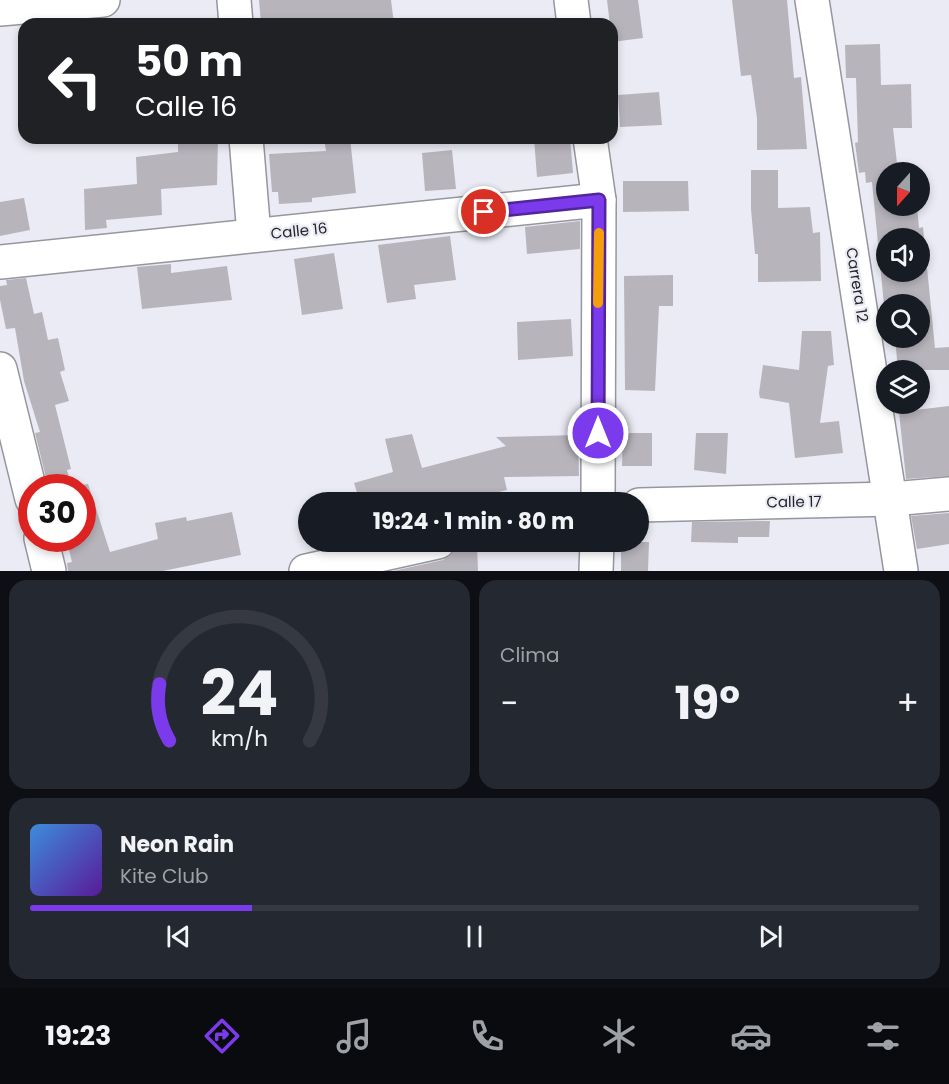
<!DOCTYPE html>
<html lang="es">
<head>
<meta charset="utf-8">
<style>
  :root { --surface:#171b24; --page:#242831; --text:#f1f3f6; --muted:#9ea1a6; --line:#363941; --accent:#7c3aed }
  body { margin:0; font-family:Poppins,sans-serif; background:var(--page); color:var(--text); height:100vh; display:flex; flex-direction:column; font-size:22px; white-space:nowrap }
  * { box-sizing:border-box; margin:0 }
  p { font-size:20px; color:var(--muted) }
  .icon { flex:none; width:33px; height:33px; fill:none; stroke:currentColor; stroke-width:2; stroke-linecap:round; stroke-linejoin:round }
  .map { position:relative; height:571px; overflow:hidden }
  .details { display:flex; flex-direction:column; gap:9px; padding:9px; background:#0d0f14; flex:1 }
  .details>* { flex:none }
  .banner { position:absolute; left:18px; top:18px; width:600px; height:126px; border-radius:18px; box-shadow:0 3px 9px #0003; background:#202124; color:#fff; overflow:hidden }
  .needle { width:39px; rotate:201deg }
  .controls { position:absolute; left:876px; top:162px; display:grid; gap:12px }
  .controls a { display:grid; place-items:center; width:54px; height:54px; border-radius:50%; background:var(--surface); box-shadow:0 3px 9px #0003; font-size:30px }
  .speed { position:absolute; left:18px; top:474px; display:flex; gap:12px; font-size:30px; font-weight:700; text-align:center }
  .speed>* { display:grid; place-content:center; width:78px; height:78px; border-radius:50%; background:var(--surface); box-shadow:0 3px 9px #0003; line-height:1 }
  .speed .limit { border:9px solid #d22; background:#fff; color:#111 }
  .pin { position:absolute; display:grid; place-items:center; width:51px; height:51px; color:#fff; margin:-26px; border:3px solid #fff; border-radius:50%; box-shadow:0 2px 6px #0007 }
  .me { position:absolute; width:66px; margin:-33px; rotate:0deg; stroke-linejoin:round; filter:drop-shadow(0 0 4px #0008) }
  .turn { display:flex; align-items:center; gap:21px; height:126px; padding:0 18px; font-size:27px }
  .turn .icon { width:78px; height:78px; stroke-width:2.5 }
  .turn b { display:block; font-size:42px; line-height:51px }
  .big { font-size:45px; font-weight:700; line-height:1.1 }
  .details .tile { flex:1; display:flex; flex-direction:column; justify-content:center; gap:9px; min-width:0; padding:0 21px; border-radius:18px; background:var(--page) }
  .details .dial { align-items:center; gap:0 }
  .dial svg { height:156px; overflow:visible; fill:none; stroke:var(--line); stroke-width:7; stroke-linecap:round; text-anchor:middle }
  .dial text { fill:var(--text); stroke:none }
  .song { display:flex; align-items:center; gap:18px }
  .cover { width:72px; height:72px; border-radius:9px; background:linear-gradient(135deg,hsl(210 70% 55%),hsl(270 70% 35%)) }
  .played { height:6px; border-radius:3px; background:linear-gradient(90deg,var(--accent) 25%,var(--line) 25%) }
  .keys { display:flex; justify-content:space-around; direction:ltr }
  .heat { display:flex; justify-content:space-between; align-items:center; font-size:33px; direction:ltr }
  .details .tiles { flex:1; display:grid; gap:9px; grid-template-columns:1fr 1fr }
  .tile:last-child { grid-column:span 2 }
  .trip { position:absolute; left:298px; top:492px; width:351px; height:60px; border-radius:30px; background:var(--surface); box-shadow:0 3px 9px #0003; font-weight:700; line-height:60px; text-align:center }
  .dock { display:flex; height:96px; justify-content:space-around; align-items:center; background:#090b0e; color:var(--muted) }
  .dock .icon { width:42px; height:42px }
  .dock .active { color:var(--accent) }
  .dock b { font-size:27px; color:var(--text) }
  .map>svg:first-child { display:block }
  .building { fill:#b8b4bc; fill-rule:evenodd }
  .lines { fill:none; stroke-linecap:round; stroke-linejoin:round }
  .street-casing { stroke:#96969e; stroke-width:36 }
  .street { stroke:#fff; stroke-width:33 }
  .route-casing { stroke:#51269a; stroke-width:15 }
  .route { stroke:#7c3aed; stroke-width:10 }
  .slow { stroke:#f59e0b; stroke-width:10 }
  .labels { text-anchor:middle; stroke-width:4.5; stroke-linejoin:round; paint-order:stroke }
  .street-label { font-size:15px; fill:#252528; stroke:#ebebf5 }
</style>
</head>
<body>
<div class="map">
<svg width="949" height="571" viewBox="0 0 949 571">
  <rect width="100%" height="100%" fill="#ebebf5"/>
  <g class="building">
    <path d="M259 0H391L394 24H261Z"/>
    <path d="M607 0H638L643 38 612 42Z"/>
    <path d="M732 0H787L794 78 801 77 807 149 757 150V118L751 75 741 76Z"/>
    <path d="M880 44 881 85 911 84 912 128H893L898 172H886V206H917L919 228 923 227 935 348 949 347V370H898L895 338H920V304H886L885 315 872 182 866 183 865 172 859 173 855 143 858 142 856 78H846L845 45ZM886 238H920V272H886Z"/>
    <path d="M659 92 662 125 620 127 618 95Z"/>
    <path d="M178 138H218L217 185 161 189 162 215 106 220 107 228 85 230 84 189 137 184 136 157 178 152Z"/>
    <path d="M324 138H350L356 193 312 198V202L279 204 278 192H272L269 154 326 151Z"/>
    <path d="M534 138H570L573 173 537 177Z"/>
    <path d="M452 150 456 189 425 191 422 153Z"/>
    <path d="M751 170H778V208L810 207 813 233 820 232 821 281 758 282V254H755L751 209Z"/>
    <path d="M623 181H688L689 211 623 212Z"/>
    <path d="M24 198 30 230 0 236V202Z"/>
    <path d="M580 221V249L527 254 525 227Z"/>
    <path d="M450 236 456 280 414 285 416 299 387 303 378 245Z"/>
    <path d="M334 253 343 309 302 315 294 259Z"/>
    <path d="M171 264V273L227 266 232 300 142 309 137 267Z"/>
    <path d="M673 275V306H659L655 391 625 390 624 276Z"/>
    <path d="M26 278 34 314 42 312 48 340 58 338 65 370 60 372 69 401 55 405 71 469 67 470 70 480 48 486 35 433 40 432 24 381 15 328 6 329 0 300V286L7 285 6 280Z"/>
    <path d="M571 319 573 356 518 360 517 322Z"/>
    <path d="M802 331H831L834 365 828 366 820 423 839 421 843 453 795 458 789 403 760 398 759 393 763 365 799 370Z"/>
    <path d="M949 406V476L906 479 899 412Z"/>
    <path d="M623 433H652V466H622Z"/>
    <path d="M696 433H728L726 474 694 470Z"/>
    <path d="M412 434 422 468 506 446 496 437 578 435 579 476 504 477 507 490 460 502H444L442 493 404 502H360L354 483 393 472 385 439Z"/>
    <path d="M88 484 110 552 158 539 155 523 186 517 187 521 232 512 241 555 163 571H68L67 563 72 562 66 538H82V485Z"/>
    <path d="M949 513V544L917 549 911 516Z"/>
    <path d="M770 521 769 537H738V543L691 542 692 522Z"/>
    <path d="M621 542H649L648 571H621Z"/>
    <path d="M477 545 478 571H393L443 560 451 555 456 546Z"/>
  </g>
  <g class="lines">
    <defs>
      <g id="street">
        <path d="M234 0 236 24"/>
        <path d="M571 0 574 24"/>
        <path d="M812 0 901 571"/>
        <path d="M0 9 103 0"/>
        <path d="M246 138 254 235"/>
        <path d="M590 138 599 200 598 502"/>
        <path d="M0 262 599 200"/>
        <path d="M0 369 32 499"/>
        <path d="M639 505 892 499 949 494"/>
        <path d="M41 538 49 571"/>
        <path d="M306 571 438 542"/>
        <path d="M596 571 597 542"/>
      </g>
    </defs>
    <use href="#street" class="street-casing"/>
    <use href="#street" class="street"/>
  </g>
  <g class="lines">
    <defs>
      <path id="route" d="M484 212 599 200 598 433"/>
    </defs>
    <use href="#route" class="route-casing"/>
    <use href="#route" class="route"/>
    <path class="slow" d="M598 303 599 233"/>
  </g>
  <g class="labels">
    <g class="street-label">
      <text transform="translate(299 231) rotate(-6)" y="5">Calle 16</text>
      <text transform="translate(857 285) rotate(81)" y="5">Carrera 12</text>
      <text transform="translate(794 502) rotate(-1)" y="5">Calle 17</text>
    </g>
  </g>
</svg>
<div class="controls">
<a><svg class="needle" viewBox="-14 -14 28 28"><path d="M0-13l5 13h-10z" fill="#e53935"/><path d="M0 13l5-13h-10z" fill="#9ea1a6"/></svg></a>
<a><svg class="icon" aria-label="sound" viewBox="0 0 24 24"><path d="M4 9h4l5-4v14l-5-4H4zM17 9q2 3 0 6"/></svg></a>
<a><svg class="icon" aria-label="search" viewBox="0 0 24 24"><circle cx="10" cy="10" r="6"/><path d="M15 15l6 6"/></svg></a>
<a><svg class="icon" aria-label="layers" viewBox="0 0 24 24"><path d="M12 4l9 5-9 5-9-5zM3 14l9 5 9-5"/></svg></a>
</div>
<div class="speed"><div class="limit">30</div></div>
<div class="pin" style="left:484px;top:212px;background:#d93025"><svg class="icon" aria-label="arrive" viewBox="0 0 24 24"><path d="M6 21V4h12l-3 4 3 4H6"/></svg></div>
<svg class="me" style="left:598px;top:433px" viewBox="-20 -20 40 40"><circle r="17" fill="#7c3aed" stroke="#fff" stroke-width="3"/><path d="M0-11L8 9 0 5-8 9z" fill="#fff"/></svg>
<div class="trip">19:24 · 1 min · 80 m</div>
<div class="banner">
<div class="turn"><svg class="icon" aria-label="left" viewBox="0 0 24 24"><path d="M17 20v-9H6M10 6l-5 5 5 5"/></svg><div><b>50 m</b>Calle 16</div></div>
</div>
</div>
<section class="details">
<div class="tiles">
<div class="tile dial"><svg viewBox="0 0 100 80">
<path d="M14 69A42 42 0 1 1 86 69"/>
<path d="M14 69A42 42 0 0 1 9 40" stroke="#7c3aed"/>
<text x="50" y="56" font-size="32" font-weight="700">24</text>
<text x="50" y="72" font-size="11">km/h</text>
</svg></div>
<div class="tile"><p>Clima</p>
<div class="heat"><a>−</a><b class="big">19°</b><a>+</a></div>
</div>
<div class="tile">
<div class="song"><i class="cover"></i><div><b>Neon Rain</b><p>Kite Club</p></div></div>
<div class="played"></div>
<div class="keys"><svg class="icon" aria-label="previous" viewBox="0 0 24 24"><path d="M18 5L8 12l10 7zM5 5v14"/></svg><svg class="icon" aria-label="pause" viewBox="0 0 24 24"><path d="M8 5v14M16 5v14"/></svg><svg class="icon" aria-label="next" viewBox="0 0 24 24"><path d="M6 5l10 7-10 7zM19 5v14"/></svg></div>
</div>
</div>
</section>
<nav class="dock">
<b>19:23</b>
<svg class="icon active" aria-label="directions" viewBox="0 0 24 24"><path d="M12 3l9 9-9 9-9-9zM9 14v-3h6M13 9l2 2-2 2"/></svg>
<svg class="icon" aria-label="music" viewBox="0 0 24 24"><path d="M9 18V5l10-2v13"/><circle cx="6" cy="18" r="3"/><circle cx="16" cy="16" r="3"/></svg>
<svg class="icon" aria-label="phone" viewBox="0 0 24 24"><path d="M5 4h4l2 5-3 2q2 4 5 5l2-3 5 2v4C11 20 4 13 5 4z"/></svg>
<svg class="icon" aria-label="climate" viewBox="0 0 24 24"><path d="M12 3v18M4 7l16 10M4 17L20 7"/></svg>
<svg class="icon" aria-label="car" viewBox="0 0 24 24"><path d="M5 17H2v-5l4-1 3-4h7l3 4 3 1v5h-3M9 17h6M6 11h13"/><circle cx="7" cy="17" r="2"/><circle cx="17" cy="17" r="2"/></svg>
<svg class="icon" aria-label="filters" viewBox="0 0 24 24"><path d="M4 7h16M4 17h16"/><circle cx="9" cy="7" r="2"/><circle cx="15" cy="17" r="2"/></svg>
</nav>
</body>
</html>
